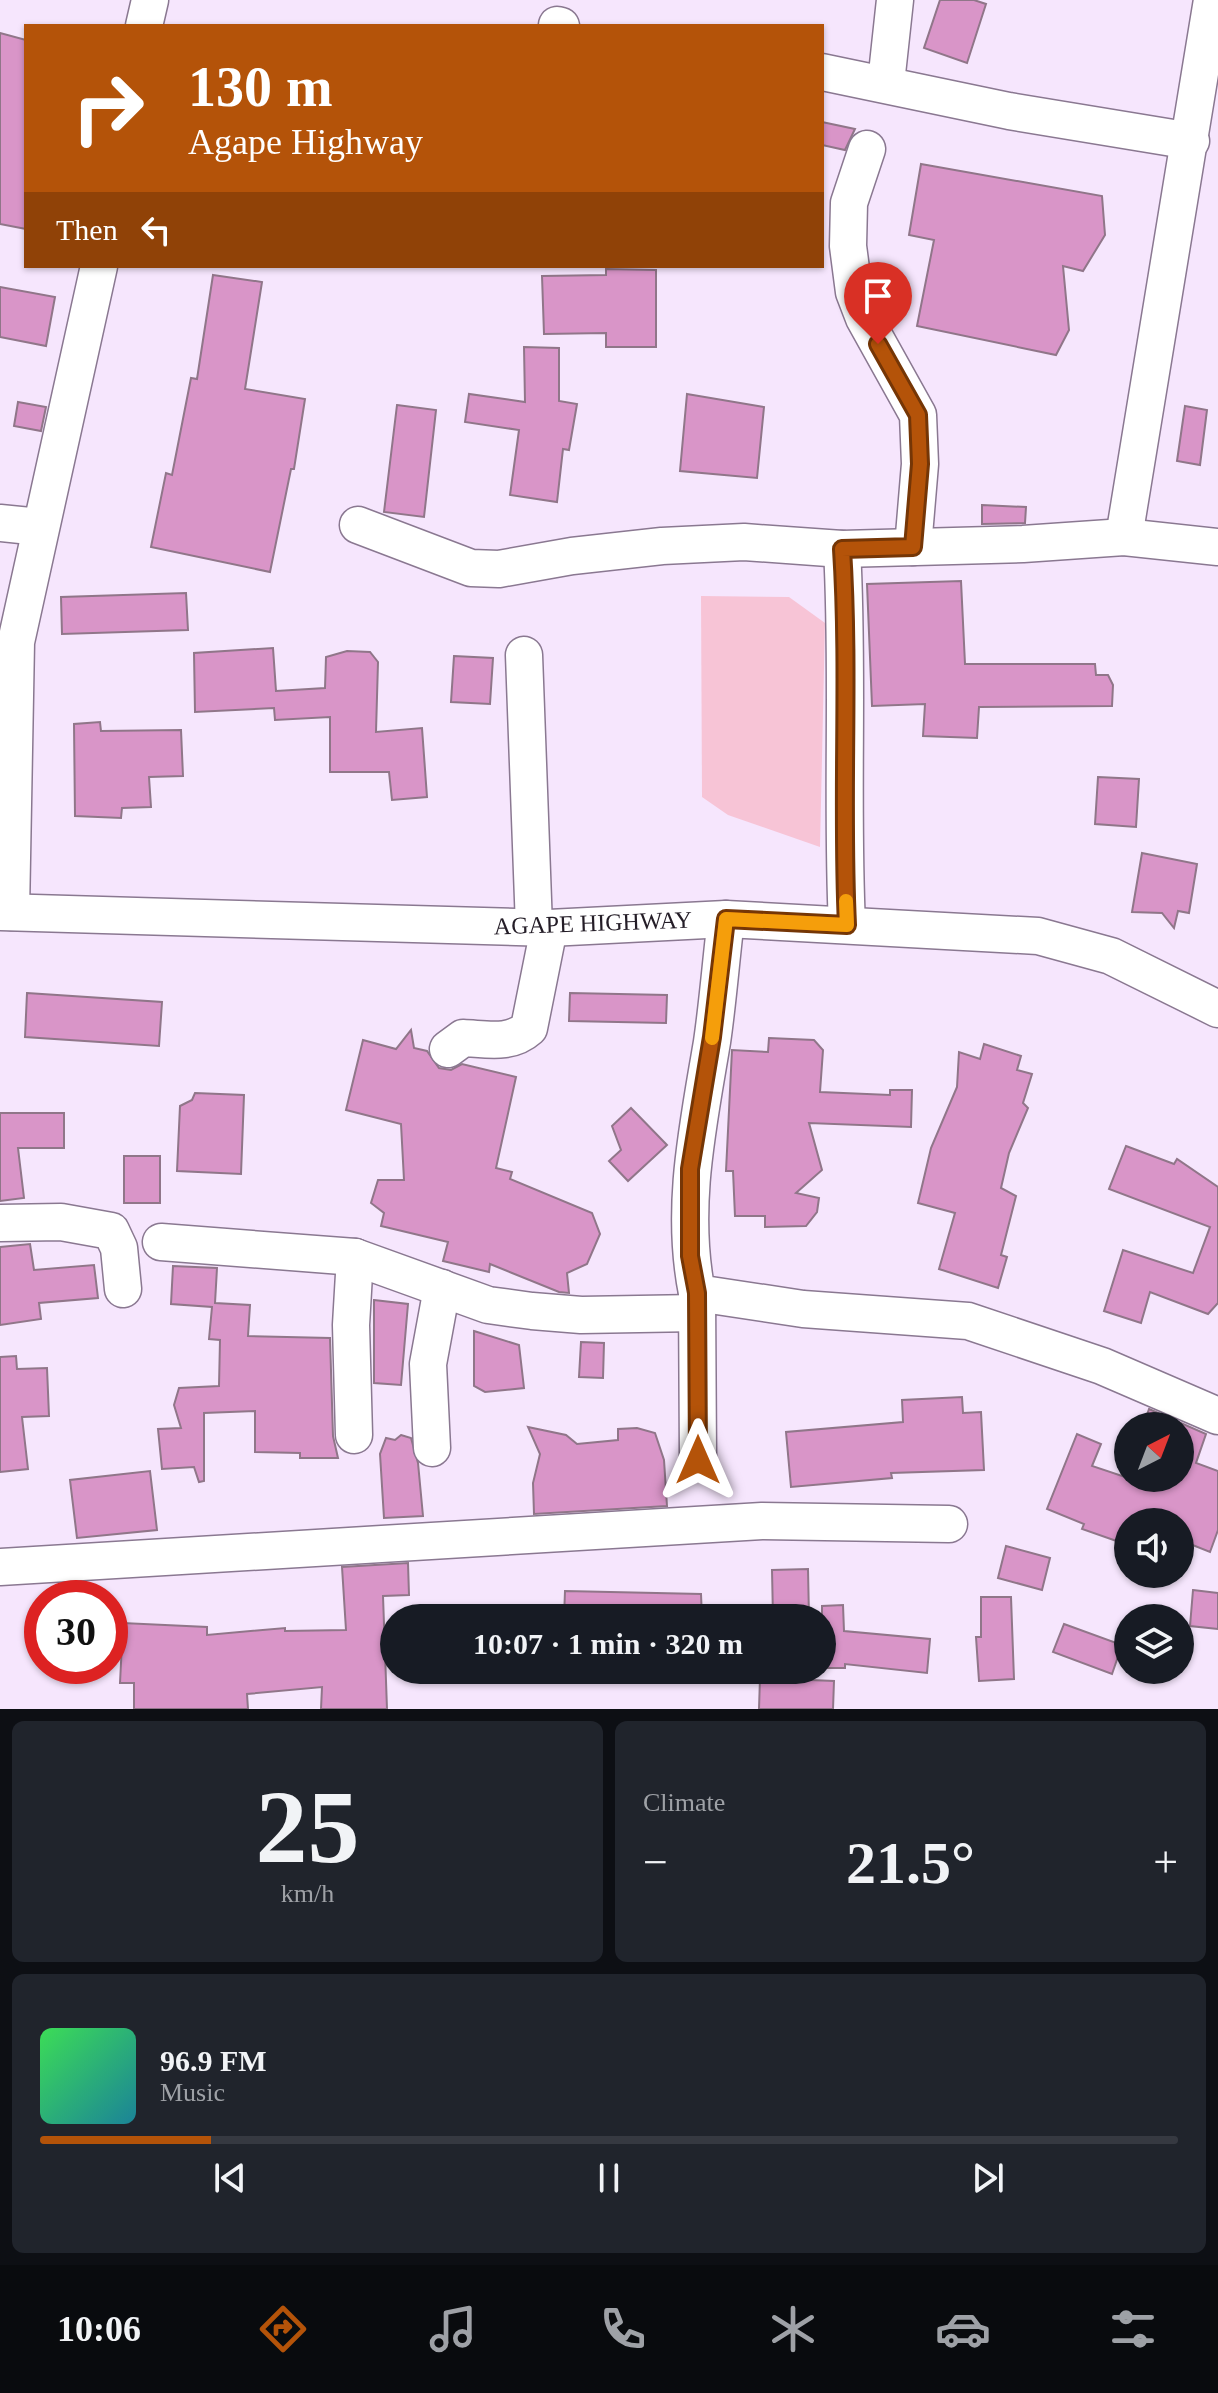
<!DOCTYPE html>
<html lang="en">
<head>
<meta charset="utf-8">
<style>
  :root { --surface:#171b24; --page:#20242c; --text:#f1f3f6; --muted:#9ea1a6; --line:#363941; --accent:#b45309 }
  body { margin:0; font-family:"Times New Roman",serif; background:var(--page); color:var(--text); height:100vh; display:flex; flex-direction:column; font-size:30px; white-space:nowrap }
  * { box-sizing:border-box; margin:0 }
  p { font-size:26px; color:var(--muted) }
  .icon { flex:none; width:44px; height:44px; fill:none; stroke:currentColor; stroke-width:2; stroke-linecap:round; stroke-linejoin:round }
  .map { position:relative; height:1709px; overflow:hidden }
  .side { display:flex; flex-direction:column; gap:12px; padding:12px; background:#0d0f14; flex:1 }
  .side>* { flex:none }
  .banner { position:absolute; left:24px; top:24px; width:800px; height:244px; border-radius:0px; box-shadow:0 2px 6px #0004; background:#b45309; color:#fff; overflow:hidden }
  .needle { width:52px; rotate:42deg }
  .tools { position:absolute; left:1114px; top:1412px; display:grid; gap:16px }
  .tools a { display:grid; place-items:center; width:80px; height:80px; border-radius:50%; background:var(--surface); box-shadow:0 2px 6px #0004; font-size:40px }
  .speed { position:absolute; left:24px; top:1580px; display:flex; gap:16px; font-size:40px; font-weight:700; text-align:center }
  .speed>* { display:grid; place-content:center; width:104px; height:104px; border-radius:50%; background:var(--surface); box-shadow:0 2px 6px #0004; line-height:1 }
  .speed .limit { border:12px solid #d22; background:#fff; color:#111 }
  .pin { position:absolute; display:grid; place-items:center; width:68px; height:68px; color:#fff; margin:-82px -34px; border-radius:50% 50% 50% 0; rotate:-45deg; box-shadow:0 0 8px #0007 }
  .pin .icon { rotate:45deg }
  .me { position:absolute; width:88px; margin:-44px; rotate:0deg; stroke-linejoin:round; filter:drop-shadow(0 0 6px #0008) }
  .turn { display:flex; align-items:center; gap:28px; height:168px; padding:0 32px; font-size:36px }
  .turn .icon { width:104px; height:104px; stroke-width:2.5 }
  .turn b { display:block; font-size:56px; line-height:68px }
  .then { display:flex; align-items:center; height:76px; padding:0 32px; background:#0003; gap:16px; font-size:30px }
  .big { font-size:60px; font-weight:700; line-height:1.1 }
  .side .widget { flex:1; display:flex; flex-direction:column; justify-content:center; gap:12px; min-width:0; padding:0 28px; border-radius:12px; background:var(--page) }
  .side .dial { align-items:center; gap:0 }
  .dial b { font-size:104px; line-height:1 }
  .song { display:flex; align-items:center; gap:24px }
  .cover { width:96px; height:96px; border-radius:12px; background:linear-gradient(135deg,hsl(130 70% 55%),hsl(190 70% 35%)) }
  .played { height:8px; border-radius:4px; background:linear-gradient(90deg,var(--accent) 15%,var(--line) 15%) }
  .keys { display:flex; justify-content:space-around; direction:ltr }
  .heat { display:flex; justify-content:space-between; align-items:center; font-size:44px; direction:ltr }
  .side .tiles { flex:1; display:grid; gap:12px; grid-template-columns:1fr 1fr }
  .widget:last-child { grid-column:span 2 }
  .trip { position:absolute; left:380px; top:1604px; width:456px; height:80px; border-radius:40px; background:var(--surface); box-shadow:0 2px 6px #0004; font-weight:700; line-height:80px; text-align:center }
  .dock { display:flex; height:128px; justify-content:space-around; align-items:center; background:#090b0e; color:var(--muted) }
  .dock .icon { width:56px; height:56px }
  .dock .selected { color:var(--accent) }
  .dock b { font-size:36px; color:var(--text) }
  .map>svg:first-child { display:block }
  .green { fill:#f7c4d6 }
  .building { fill:#d995c8; stroke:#907689; stroke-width:2 }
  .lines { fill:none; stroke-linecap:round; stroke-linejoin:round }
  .minor-casing { stroke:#8a7891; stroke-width:39 }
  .minor { stroke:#fff; stroke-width:36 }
  .route-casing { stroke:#753606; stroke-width:20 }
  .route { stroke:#b45309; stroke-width:14 }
  .slow { stroke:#f59e0b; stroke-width:14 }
  .labels { text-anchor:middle; stroke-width:8; stroke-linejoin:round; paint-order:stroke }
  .street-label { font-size:24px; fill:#241d27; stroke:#fff }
</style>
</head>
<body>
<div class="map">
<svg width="1218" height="1709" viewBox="0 0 1218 1709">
  <rect width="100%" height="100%" fill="#f6e6fd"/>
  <path class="green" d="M701 596 789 597 825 623 820 847 728 815 702 797Z"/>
  <g class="building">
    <path d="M940 0H974L986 4 967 63 924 48Z"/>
    <path d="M0 33 26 40V229L0 224Z"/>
    <path d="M822 122 855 129 845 150 822 145Z"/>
    <path d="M921 164 1102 196 1105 235 1083 271 1063 266 1069 330 1056 355 917 326 934 240 909 235Z"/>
    <path d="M606 269 656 270V347H606V333L544 334 542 276 606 275Z"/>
    <path d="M213 275 262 282 245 389 305 399 294 469H291L270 572 151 547 166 473 172 475 191 378 197 379Z"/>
    <path d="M0 287 55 297 46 346 0 337Z"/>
    <path d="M524 347 559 348V401L577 404 569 450 563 449 557 502 510 495 519 430 465 422 469 394 525 402Z"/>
    <path d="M687 394 764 407 757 478 680 471Z"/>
    <path d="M18 402 46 407 41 431 14 426Z"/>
    <path d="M397 405 436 410 424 517 384 512Z"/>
    <path d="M1185 406 1207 410 1200 465 1177 461Z"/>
    <path d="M982 505 1026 507 1025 523 982 524Z"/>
    <path d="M961 581 965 664H1095L1096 675H1108L1113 685 1112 706 979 707 977 738 923 736 925 704 872 706 867 584Z"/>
    <path d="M186 593 188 630 62 634 61 597Z"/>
    <path d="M273 648 276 691 325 688 326 657 347 651 370 652 378 662 376 732 422 728 427 797 392 800 389 772H330V717L275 720 274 708 195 712 194 653Z"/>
    <path d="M454 656 493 658 490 704 451 702Z"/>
    <path d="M100 722 101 731 181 730 183 776 149 777 151 807 122 808 121 818 75 816 74 724Z"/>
    <path d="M1098 777 1139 779 1136 827 1095 824Z"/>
    <path d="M1142 853 1197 864 1189 913 1178 911 1174 928 1162 913 1132 912Z"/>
    <path d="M27 993 162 1002 159 1046 25 1037Z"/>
    <path d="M570 993 667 995 666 1023 569 1021Z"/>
    <path d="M411 1030 414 1048 427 1051 439 1068 451 1070 462 1064 516 1077 496 1168 512 1172 510 1179 592 1213 600 1234 587 1264 567 1273 569 1293 559 1292 490 1264 489 1272 443 1261 448 1242 381 1226 384 1213 371 1203 378 1180H404L401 1124 346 1110 363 1040 396 1049Z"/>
    <path d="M769 1038 814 1040 823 1050 820 1092 890 1095V1090H912L911 1127 809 1123 822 1170 796 1193 819 1198 817 1212 806 1226 765 1227V1216H735L733 1171H726L732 1050 768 1052Z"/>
    <path d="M984 1044 1021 1056 1017 1070 1032 1074 1023 1103 1028 1108 1009 1153 1001 1188 1016 1196 1001 1255 1007 1257 998 1288 939 1269 955 1213 918 1203 931 1148 957 1087 959 1052 980 1059Z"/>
    <path d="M195 1093 244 1095 241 1174 177 1171 180 1106 192 1100Z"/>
    <path d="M631 1108 667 1145 628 1181 609 1161 621 1150 612 1126Z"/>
    <path d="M0 1113H64V1148H18L24 1198 0 1201Z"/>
    <path d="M1126 1146 1174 1164 1177 1159 1218 1187V1303L1208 1314 1150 1292 1141 1323 1104 1311 1123 1250 1193 1273 1210 1227 1109 1189Z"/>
    <rect x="124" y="1156" width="36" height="47"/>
    <path d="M30 1244 34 1270 94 1265 98 1298 39 1303 41 1319 0 1325V1247Z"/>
    <path d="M173 1266 217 1268 215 1303 250 1305 248 1336 330 1338 333 1436 338 1458H300V1453L255 1452V1411L204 1413V1481L199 1482 194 1467 162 1469 158 1429 181 1428 174 1405 179 1388 219 1386 220 1340 209 1339 212 1307 171 1304Z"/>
    <path d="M374 1300 408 1304 401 1385 374 1383Z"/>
    <path d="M474 1331 519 1345 524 1388 485 1392 474 1386Z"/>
    <path d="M581 1342 604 1343 603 1378 579 1377Z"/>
    <path d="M16 1356 17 1369 47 1368 49 1416 22 1417 28 1469 0 1472V1357Z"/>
    <path d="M962 1397 963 1413 981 1412 984 1470 891 1473 892 1478 791 1487 786 1432 903 1422 902 1400Z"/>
    <path d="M1149 1409 1206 1434 1196 1463 1218 1471V1530L1210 1552 1180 1540V1522H1128V1545L1082 1529 1084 1524 1047 1509 1077 1434 1101 1444 1092 1466 1149 1485 1152 1478H1180V1426H1143Z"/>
    <path d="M528 1427 566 1435 577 1444 618 1440V1429L637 1428 655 1433 664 1460 667 1506 534 1514 533 1483 540 1454Z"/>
    <path d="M401 1435 411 1438 418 1463 423 1516 384 1518 380 1454 386 1438 395 1440Z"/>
    <path d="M150 1471 157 1530 77 1538 70 1480Z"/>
    <path d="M1006 1546 1050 1558 1042 1590 998 1578Z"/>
    <path d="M408 1563 409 1595 383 1596 387 1709H321L322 1687 247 1694 248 1709H134V1683H120L123 1623 207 1627V1635L285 1628V1631L346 1630 342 1567Z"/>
    <path d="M808 1569 809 1618H773L772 1570Z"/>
    <path d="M1193 1590 1218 1593V1629L1190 1626Z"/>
    <path d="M565 1591 701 1594 702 1618H564Z"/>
    <path d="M981 1597H1011L1014 1679 979 1681 976 1637H981Z"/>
    <path d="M843 1605 844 1631 930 1639 927 1673 845 1664V1668H822V1606Z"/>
    <path d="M1064 1624 1122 1645 1112 1674 1053 1652Z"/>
    <path d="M760 1678 834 1681 833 1709H759Z"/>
  </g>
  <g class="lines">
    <defs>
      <g id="minor">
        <path d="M557 25 561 26"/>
        <path d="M144 26 150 0"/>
        <path d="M822 72 1009 111 1191 141"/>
        <path d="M886 83 895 0"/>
        <path d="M867 149 849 203 848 246 854 292 864 318 918 415 920 464 913 547"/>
        <path d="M0 523 40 527"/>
        <path d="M358 525 471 568 499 569 572 556 662 546 744 542 842 549 1023 544 1124 537 1218 547"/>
        <path d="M1124 537 1212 0"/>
        <path d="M842 549C849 674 841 800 847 925"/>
        <path d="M524 655 534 927"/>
        <path d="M0 912 549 928 726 919 1038 936 1111 956 1218 1009"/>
        <path d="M11 912 16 642 99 266"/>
        <path d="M726 919C721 960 718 1001 712 1042 698 1126 680 1208 697 1293L803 1309 968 1321 1102 1366 1218 1416"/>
        <path d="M448 1049 463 1038C487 1039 510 1045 529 1028L549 928"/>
        <path d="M0 1223 61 1222 111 1231 119 1248 123 1289"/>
        <path d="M161 1242 355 1257 488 1305 532 1311 581 1315 697 1313"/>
        <path d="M697 1293 698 1460"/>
        <path d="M354 1435 351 1325 355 1257"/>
        <path d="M432 1448 428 1364 442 1288"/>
        <path d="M0 1567 762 1521 949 1524"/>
      </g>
    </defs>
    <use href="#minor" class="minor-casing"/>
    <use href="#minor" class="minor"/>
  </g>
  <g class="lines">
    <defs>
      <path id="route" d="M698 1460 697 1293 690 1256V1169L712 1037 726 919 847 925C841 800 850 674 842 549L913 547 920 464 918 415 878 344"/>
    </defs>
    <use href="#route" class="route-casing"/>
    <use href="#route" class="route"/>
    <path class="slow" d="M712 1038 726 919 847 925 846 901"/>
  </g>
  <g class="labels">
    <g class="street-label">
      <text transform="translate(593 923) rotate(-2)" y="8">AGAPE HIGHWAY</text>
    </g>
  </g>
</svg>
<div class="tools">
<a><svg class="needle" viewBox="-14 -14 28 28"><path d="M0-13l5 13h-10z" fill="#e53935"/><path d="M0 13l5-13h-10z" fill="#9ea1a6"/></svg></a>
<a><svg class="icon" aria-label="sound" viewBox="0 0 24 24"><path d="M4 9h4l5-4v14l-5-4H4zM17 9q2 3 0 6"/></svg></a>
<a><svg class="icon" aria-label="layers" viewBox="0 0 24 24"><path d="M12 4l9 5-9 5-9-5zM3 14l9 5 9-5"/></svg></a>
</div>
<div class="speed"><div class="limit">30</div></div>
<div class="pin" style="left:878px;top:344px;background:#d93025"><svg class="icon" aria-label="arrive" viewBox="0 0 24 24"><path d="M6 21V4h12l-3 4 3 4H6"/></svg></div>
<svg class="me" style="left:698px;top:1460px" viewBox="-20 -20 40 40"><path d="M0-17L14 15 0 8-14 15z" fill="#b45309" stroke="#fff" stroke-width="4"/></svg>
<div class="trip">10:07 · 1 min · 320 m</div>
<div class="banner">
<div class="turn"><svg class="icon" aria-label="right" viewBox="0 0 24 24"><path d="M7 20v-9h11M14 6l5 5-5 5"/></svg><div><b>130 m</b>Agape Highway</div></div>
<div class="then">Then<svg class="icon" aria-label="left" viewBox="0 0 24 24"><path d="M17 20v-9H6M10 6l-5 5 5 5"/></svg></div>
</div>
</div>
<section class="side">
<div class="tiles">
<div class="widget dial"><b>25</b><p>km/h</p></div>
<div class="widget"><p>Climate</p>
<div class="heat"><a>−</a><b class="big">21.5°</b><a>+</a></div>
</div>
<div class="widget">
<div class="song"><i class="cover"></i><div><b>96.9 FM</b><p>Music</p></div></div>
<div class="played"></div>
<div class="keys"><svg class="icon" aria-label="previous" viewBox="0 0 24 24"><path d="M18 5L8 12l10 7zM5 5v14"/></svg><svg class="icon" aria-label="pause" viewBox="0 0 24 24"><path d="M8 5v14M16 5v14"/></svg><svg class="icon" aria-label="next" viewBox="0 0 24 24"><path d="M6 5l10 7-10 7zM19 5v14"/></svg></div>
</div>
</div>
</section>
<nav class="dock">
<b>10:06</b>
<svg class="icon selected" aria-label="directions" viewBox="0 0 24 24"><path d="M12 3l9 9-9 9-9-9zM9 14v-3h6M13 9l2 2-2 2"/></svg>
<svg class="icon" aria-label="music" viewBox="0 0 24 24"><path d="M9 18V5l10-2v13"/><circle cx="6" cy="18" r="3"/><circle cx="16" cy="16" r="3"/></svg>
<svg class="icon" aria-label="phone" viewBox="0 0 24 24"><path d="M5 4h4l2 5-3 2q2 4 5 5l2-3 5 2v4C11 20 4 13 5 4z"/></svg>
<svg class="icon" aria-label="climate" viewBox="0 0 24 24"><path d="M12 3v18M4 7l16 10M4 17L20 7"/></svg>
<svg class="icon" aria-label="car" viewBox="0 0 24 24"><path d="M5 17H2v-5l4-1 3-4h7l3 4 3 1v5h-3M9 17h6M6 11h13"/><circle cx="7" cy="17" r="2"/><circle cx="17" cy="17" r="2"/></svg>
<svg class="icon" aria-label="filters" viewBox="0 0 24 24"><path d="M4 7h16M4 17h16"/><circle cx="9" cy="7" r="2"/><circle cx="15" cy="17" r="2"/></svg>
</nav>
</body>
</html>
